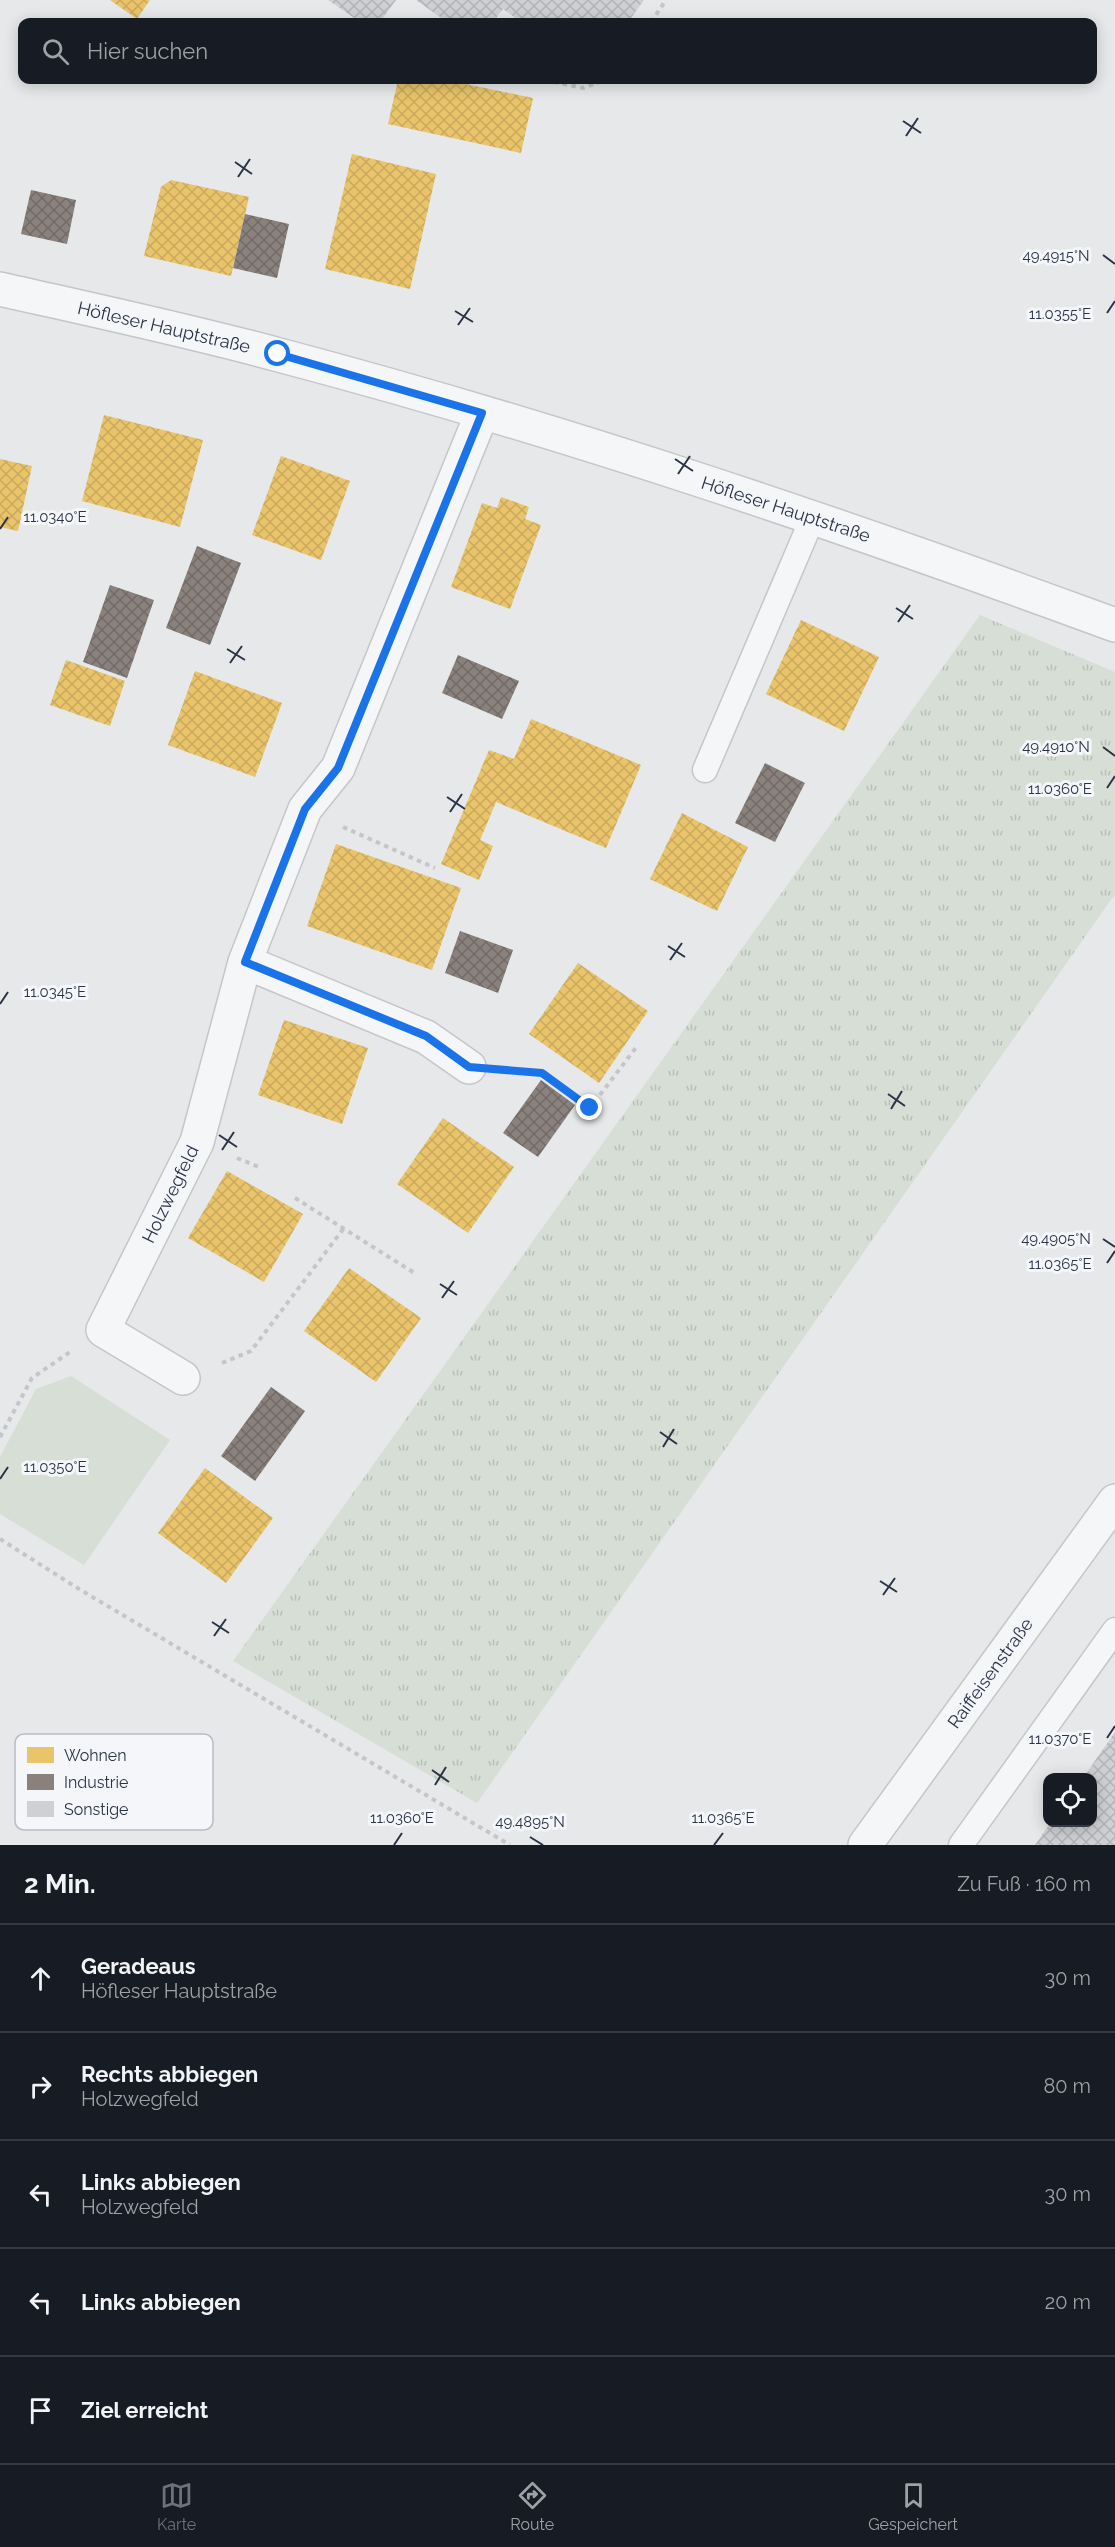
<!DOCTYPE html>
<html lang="de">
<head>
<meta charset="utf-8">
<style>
  :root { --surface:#171b24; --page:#20242c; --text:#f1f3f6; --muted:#9ea1a6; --line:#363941; --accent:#6c737f }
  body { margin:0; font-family:Raleway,sans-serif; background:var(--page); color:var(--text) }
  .controls { position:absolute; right:18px; bottom:18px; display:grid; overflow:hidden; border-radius:12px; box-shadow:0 3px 15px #0003 }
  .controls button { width:54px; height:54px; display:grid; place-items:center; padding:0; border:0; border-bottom:2px solid var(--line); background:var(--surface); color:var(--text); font:30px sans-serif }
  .stop { position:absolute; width:18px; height:18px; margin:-14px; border:4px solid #1a73e8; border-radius:50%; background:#fff }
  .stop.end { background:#1a73e8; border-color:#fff; box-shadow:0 2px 6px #0008 }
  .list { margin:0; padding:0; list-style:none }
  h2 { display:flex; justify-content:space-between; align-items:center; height:78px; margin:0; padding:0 24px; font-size:26px }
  h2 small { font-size:20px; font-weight:400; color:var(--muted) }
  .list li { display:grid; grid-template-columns:39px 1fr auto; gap:18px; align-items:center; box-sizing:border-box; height:108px; padding:0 24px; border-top:2px solid var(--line) }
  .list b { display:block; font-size:22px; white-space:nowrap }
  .list p { margin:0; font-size:20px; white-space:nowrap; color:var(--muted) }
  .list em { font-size:20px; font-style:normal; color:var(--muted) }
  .icon { flex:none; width:33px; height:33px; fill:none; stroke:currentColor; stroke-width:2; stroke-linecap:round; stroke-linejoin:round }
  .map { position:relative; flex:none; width:1115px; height:1845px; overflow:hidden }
  .search { position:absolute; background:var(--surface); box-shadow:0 3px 15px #0003; left:18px; right:18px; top:18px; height:66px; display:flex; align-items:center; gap:15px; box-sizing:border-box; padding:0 21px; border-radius:12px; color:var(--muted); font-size:22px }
  .sheet { height:618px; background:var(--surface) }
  nav { display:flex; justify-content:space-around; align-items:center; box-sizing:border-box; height:84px; border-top:2px solid var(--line); background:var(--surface); font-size:16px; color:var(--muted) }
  nav a { display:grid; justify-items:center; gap:3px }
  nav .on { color:var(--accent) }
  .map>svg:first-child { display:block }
</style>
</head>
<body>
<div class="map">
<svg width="1115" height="1845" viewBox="0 0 1115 1845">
  <defs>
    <pattern id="grass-tufts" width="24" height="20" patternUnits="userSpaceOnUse" patternTransform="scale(1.5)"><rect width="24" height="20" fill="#d6ded6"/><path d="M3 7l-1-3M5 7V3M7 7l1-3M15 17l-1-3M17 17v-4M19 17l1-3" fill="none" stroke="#b8bfb9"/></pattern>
    <pattern id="homes-cross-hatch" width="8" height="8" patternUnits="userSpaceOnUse" patternTransform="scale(1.5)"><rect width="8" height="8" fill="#e9c46a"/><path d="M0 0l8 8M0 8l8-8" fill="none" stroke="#c8a95d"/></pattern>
    <pattern id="industry-cross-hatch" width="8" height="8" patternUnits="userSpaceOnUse" patternTransform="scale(1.5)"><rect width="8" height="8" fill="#8a817c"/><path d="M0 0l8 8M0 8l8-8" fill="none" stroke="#716a67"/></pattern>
    <pattern id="building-cross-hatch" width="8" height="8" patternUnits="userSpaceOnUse" patternTransform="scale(1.5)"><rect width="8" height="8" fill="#ced0d3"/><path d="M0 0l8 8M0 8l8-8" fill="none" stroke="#b1b3b6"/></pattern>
  </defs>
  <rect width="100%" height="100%" fill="#e6e8ea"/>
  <path fill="url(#grass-tufts)" d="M 980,615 L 1115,672 L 1115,894 L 477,1803 L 233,1661 Z"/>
  <path fill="#d6ded6" d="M 71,1376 L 170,1440 L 84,1565 L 0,1514 L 0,1457 L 36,1389 Z"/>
  <path fill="url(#homes-cross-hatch)" d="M 110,0 L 150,0 L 137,19 Z
    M 398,80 L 446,80 L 533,98 L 521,153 L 388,124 Z
    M 352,154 L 436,174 L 410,289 L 325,269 Z
    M 171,180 L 249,197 L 231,276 L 144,256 L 161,187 Z
    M 104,415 L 203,440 L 180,527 L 82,501 Z
    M 281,456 L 350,481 L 321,560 L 252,535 Z
    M 0,459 L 32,466 L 18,531 L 0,527 Z
    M 501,497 L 529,507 L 525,519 L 541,525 L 510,609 L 451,587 L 482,503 L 497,508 Z
    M 801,620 L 879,657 L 844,731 L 766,694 Z
    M 66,660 L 125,681 L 110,726 L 50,705 Z
    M 195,671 L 282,703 L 255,777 L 168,745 Z
    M 531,719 L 641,765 L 606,848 L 496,802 L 480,840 L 493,846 L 479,880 L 441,864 L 489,750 L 514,759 Z
    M 682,813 L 748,847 L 717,911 L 650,879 Z
    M 336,844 L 461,888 L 432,970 L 307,926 Z
    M 578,963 L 648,1011 L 599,1083 L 529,1034 Z
    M 284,1020 L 368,1048 L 342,1124 L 258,1095 Z
    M 443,1118 L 514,1167 L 468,1233 L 397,1184 Z
    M 227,1171 L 303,1214 L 264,1282 L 188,1238 Z
    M 349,1268 L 421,1318 L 376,1382 L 304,1331 Z
    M 205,1468 L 273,1518 L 226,1583 L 158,1533 Z"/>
  <path fill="url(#industry-cross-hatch)" d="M 31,190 L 76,200 L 67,244 L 21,234 Z
    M 245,214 L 289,224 L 277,278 L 233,268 Z
    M 197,546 L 241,563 L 210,645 L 166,628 Z
    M 110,585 L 154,600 L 127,678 L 83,662 Z
    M 458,655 L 519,681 L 502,719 L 442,693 Z
    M 765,763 L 805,783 L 775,842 L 735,823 Z
    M 460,931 L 513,950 L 498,993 L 445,973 Z
    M 541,1080 L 575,1105 L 538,1157 L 503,1133 Z
    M 271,1387 L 305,1411 L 255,1481 L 221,1456 Z"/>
  <path fill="url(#building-cross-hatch)" d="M 328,0 L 396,0 L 380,22 L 360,22 Z
    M 416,0 L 644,0 L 628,22 L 521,22 L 503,9 L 493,22 L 447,22 Z
    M 1115,1732 L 1115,1845 L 1035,1845 L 1051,1822 L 1092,1822 L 1092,1778 L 1083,1778 Z"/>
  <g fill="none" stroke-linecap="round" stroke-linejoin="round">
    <g stroke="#c4c6c8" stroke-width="27">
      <path id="service" d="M 705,770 L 813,517
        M 961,1845 L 1115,1630"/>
    </g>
    <g stroke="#c4c6c8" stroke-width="36">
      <path id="minor" d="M 245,962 L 426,1037 L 469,1067
        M 183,1378 L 103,1330 L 197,1142 L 245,962 L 305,809 L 338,768 L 482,413"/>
    </g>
    <g stroke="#c4c6c8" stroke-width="36">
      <path id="tertiary" d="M 0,289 C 93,310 187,330 279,355 C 563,430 840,524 1115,625
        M 865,1845 L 1115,1501"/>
    </g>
    <path stroke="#c5c6ca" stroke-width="4" stroke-dasharray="4.5 4.5" stroke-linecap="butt" d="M 651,22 L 666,0
      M 545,80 L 583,88 L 605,80
      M 343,827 L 435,868
      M 510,1071 L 542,1073 L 590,1108 L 638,1045
      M 237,1158 L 261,1168
      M 295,1198 L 416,1274
      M 222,1363 L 251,1351 L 344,1228
      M 0,1437 L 32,1378 L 70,1352
      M 0,1539 L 79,1589 L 510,1845"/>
    <use href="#service" stroke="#f5f6f7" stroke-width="24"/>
    <use href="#minor" stroke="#f5f6f7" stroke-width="33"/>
    <use href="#tertiary" stroke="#f5f6f7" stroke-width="33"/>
  </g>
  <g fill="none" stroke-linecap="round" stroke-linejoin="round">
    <path stroke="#1a73e8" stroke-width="8" d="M 278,354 L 482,413 L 338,768 L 305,809 L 245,962 L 426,1036 L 469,1067 L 542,1073 L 590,1108"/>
  </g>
  <path fill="none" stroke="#2b3445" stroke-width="2" d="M 903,121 L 921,133M 906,136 L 918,118M 235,162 L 252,174M 238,177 L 250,159M 1103,255 L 1115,264M 455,311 L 473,322M 1107,313 L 1115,301M 458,325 L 470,308M 675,459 L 693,471M 678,474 L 690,456M 0,529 L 8,517M 896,608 L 913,619M 898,622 L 910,605M 227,649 L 245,660M 230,663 L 242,646M 1103,747 L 1115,756M 1107,788 L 1115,776M 447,797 L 465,809M 450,812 L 462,794M 668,946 L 685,957M 670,960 L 682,943M 0,1004 L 8,992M 888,1094 L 905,1106M 891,1109 L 902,1091M 219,1135 L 237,1147M 222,1150 L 234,1132M 1103,1239 L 1115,1247M 1107,1263 L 1115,1251M 440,1284 L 457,1295M 442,1298 L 454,1281M 660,1432 L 677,1444M 663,1447 L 674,1429M 0,1479 L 8,1467M 880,1581 L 897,1592M 883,1595 L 895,1578M 212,1622 L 229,1633M 214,1636 L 226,1619M 1107,1738 L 1115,1726M 432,1770 L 449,1782M 435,1785 L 446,1767M 530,1837 L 543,1845M 394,1845 L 402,1833M 714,1845 L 723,1833"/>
  <g text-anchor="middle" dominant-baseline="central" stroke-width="6" stroke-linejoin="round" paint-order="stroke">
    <g font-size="18" fill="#2b3445" stroke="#f4f6f9">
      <text transform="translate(164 327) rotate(13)">Höfleser Hauptstraße</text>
      <text transform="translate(786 509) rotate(18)">Höfleser Hauptstraße</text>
      <text transform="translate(170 1194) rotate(-64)">Holzwegfeld</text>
      <text transform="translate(990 1673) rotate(-54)">Raiffeisenstraße</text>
    </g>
  </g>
  <rect x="15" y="1734" width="198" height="96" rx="9" fill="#f4f6f9" stroke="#b8bcc3" stroke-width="1.5"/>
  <rect x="27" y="1747" width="27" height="16" fill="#e9c46a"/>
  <rect x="27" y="1774" width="27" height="16" fill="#8a817c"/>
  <rect x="27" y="1801" width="27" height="16" fill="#ced0d3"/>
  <g font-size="16" fill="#2b3445">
    <text x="64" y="1761">Wohnen</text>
    <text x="64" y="1788">Industrie</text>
    <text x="64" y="1815">Sonstige</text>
  </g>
  <g font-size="15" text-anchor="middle" fill="#2b3445" stroke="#f4f6f9" stroke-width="6" stroke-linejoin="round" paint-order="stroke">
    <text x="1056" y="261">49.4915°N</text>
    <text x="1060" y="319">11.0355°E</text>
    <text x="55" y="522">11.0340°E</text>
    <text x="1056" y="752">49.4910°N</text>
    <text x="1060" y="794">11.0360°E</text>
    <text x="55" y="997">11.0345°E</text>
    <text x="1056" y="1244">49.4905°N</text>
    <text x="1060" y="1269">11.0365°E</text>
    <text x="55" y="1472">11.0350°E</text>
    <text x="1060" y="1744">11.0370°E</text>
    <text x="402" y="1823">11.0360°E</text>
    <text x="723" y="1823">11.0365°E</text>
    <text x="530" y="1827">49.4895°N</text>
  </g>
</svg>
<div class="controls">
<button><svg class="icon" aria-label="locate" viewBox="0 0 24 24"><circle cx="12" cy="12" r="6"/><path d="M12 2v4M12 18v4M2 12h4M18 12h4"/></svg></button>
</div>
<div class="stop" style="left:278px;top:354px"></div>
<div class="stop end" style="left:590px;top:1108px"></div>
<div class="search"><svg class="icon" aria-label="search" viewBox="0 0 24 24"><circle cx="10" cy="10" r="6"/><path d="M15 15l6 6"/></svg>Hier suchen</div>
</div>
<section class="sheet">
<h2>2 Min.<small>Zu Fuß · 160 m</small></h2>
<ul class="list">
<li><svg class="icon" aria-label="ahead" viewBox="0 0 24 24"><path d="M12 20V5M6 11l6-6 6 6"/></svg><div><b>Geradeaus</b><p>Höfleser Hauptstraße</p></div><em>30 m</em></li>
<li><svg class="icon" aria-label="right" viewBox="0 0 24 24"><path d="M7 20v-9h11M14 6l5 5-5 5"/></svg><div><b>Rechts abbiegen</b><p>Holzwegfeld</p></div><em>80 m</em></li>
<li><svg class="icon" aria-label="left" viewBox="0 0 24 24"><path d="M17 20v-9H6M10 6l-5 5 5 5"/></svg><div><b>Links abbiegen</b><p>Holzwegfeld</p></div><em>30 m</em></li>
<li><svg class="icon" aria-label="left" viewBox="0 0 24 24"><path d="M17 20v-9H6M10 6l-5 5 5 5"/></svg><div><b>Links abbiegen</b></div><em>20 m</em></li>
<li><svg class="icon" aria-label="arrive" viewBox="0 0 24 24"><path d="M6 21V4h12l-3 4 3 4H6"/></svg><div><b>Ziel erreicht</b></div></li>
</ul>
</section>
<nav>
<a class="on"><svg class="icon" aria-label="map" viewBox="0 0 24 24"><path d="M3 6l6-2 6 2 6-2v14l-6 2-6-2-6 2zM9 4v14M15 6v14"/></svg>Karte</a>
<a><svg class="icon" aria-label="directions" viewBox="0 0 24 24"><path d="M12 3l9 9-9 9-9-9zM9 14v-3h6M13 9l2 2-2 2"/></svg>Route</a>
<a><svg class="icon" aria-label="saved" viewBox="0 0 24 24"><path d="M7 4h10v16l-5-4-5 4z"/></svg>Gespeichert</a>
</nav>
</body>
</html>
